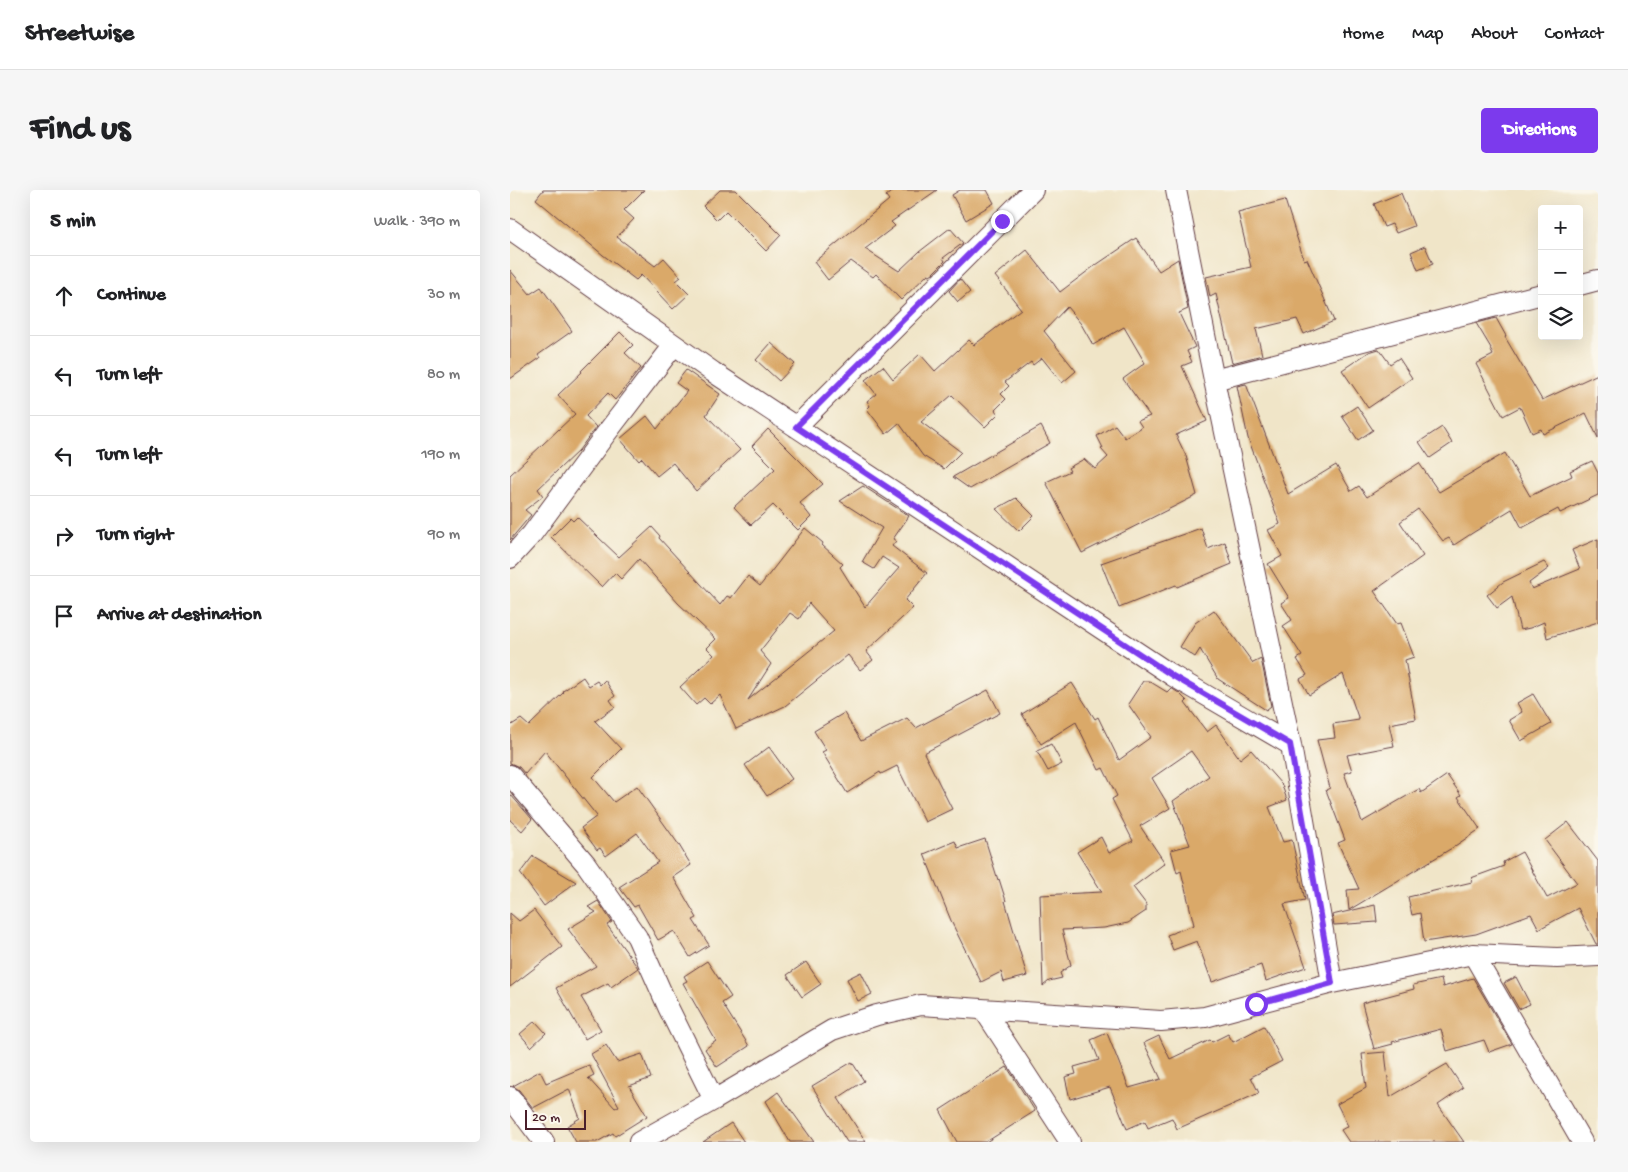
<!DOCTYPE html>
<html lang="en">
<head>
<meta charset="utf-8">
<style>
  :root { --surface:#fff; --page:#f6f6f6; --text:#202124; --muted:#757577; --line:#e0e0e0; --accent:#7c3aed }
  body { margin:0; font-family:"Gochi Hand",sans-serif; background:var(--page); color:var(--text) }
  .controls { position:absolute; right:15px; top:15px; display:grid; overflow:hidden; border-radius:5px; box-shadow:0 5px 20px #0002 }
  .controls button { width:45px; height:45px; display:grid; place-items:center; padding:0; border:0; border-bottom:1px solid var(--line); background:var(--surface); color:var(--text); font:25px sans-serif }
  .scale { position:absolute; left:15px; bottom:12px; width:61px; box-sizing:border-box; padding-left:5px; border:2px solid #4a1f2b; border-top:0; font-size:14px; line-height:18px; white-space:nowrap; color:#4a1f2b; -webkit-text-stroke:4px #fbf7ec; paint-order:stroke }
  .stop { position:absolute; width:15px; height:15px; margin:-11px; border:4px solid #7c3aed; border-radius:50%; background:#fff }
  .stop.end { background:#7c3aed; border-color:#fff; box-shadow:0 1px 5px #0008 }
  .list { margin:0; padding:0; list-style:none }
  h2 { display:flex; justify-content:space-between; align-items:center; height:65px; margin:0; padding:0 20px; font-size:21px }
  h2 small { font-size:16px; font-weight:400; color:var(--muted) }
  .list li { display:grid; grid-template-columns:32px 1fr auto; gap:15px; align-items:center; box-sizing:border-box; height:80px; padding:0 20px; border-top:1px solid var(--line) }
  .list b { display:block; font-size:19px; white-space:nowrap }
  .list em { font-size:16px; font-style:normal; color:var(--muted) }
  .icon { flex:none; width:28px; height:28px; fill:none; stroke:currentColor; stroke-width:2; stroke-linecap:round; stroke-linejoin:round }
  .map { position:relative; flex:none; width:1088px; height:952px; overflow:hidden; border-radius:5px }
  header { display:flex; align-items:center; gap:30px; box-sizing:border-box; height:70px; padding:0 25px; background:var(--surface); border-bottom:1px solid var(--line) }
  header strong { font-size:24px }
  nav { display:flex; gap:28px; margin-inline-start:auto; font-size:18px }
  .intro { display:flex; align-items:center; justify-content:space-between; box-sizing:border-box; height:120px; padding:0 30px }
  h1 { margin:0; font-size:35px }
  .button { padding:12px 22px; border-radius:5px; background:var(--accent); color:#fff; font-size:18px; font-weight:700 }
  main { display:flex; gap:30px; padding:0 30px }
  aside { flex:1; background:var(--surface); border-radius:5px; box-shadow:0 5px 20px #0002 }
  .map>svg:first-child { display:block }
</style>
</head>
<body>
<header>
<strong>Streetwise</strong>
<nav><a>Home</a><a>Map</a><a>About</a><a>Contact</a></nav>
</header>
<div class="intro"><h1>Find us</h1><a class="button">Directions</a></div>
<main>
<aside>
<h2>5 min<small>Walk · 390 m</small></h2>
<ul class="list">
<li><svg class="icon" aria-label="ahead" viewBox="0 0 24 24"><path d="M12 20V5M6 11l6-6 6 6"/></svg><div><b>Continue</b></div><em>30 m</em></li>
<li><svg class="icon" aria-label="left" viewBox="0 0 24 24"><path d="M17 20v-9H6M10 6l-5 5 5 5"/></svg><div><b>Turn left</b></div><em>80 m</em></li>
<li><svg class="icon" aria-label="left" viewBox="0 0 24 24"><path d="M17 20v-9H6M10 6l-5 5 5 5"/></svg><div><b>Turn left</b></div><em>190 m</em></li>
<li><svg class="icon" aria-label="right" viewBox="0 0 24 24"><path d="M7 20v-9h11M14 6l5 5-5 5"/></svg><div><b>Turn right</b></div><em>90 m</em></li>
<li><svg class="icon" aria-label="arrive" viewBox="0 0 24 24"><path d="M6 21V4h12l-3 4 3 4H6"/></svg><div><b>Arrive at destination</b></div></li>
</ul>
</aside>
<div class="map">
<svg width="1088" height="952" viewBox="0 0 1088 952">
  <rect width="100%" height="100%" fill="#fbf7ec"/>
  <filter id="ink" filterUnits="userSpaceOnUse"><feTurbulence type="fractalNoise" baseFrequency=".02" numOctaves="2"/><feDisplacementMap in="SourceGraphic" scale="10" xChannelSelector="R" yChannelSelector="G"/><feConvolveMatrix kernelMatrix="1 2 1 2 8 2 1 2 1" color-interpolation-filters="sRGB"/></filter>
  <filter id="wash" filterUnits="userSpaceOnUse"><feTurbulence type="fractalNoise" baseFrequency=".0096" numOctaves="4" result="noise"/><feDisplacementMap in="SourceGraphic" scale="20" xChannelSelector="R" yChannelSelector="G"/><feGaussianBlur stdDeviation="1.12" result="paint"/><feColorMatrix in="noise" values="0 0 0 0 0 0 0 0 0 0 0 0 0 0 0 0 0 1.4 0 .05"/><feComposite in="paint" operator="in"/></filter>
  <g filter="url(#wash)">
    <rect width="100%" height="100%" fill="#f0e5c8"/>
    <g id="blocks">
      <path fill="#daa969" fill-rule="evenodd" d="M 33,0 L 134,0 L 114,20 L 124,29 L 107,47 L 145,76 L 154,68 L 171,87 L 166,91 L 179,104 L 163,119 L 131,85 L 126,90 L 93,65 L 26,9 Z
        M 210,0 L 226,0 L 271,45 L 256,61 L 216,21 L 207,30 L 193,16 Z
        M 384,0 L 427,0 L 381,32 L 385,36 L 355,59 L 389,81 L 409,62 L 440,38 L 453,53 L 433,68 L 435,71 L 423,83 L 420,85 L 418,84 L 391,110 L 366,84 L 363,87 L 341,71 L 318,90 L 304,72 L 379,10 L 376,6 Z
        M 450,0 L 477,0 L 484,13 L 456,30 L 442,5 Z
        M 891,3 L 904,36 L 886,43 L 882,34 L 874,37 L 864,14 Z
        M 775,10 L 794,70 L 797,69 L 824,131 L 794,144 L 787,129 L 746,139 L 752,165 L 722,173 L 706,104 L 700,107 L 696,87 L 741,77 L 728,22 Z
        M 626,48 L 649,81 L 668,69 L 678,119 L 669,123 L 685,157 L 677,161 L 682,172 L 672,176 L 697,231 L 666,245 L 676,266 L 687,305 L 572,363 L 536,292 L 560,281 L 558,278 L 574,269 L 585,279 L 598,267 L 591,259 L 593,258 L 587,246 L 605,235 L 615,248 L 632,237 L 628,231 L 640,226 L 613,189 L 635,173 L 614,137 L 583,155 L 571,134 L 557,117 L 534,141 L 566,181 L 552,193 L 532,168 L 523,175 L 521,172 L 495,192 L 499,196 L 491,204 L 496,209 L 485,220 L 488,224 L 475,237 L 442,205 L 411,232 L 451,262 L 434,279 L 413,266 L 389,233 L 376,244 L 357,219 L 360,216 L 357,211 L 366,204 L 355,190 L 373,176 L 383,189 L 410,164 L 425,181 L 459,150 L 464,155 L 511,119 L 485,86 L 517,60 L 550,102 L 583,77 Z
        M 915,56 L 923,74 L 908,80 L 901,62 Z
        M 0,80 L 20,104 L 31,97 L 62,141 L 28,165 L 30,168 L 0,189 Z
        M 450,89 L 460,102 L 448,112 L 439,101 Z
        M 986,128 L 996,146 L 995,147 L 1032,210 L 1088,184 L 1088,248 L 1076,223 L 1033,244 L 1031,239 L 1022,243 L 1010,217 L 993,226 L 966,174 L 983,165 L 980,159 L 981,158 L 966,133 Z
        M 110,142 L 123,155 L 115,163 L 131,178 L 105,210 L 98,203 L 76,226 L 86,237 L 69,260 L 28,299 L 33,306 L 15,320 L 21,325 L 0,350 L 0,285 L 65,224 L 48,205 L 72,182 L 71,181 Z
        M 261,153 L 285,174 L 269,191 L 246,170 Z
        M 869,159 L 880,174 L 889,168 L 902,188 L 858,218 L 832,180 L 859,162 Z
        M 176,180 L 210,204 L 196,225 L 230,260 L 186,301 L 163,273 L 147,286 L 132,268 L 129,271 L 110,249 L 137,226 L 147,239 L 177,201 L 166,193 Z
        M 736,194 L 778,304 L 826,275 L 841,301 L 849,296 L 857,307 L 909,273 L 929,302 L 995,263 L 1020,306 L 1062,286 L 1060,281 L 1082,271 L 1088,283 L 1088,305 L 1050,323 L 1048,319 L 1012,338 L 1002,319 L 964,342 L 944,355 L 939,348 L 933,351 L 908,319 L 890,332 L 913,366 L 864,401 L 887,434 L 891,433 L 904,467 L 895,470 L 906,529 L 879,534 L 884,556 L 837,565 L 842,581 L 834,583 L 852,632 L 909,599 L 911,603 L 937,585 L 951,605 L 948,607 L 970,639 L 942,658 L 839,720 L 837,700 L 849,699 L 828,653 L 835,650 L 816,600 L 820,598 L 807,550 L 825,548 L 823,534 L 849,530 L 833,484 L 799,505 L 790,489 L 797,485 L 787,469 L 792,466 L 773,436 L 782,430 L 771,413 L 779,408 L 758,374 L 772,366 L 758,340 L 770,334 L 738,248 L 727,196 Z
        M 847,216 L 863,240 L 848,250 L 832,226 Z
        M 531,236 L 540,253 L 460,299 L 443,287 Z
        M 932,237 L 942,253 L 920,268 L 909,252 Z
        M 258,239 L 313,294 L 290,313 L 301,327 L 288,340 L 263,315 L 241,335 L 224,317 L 265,279 L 242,256 Z
        M 353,296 L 399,326 L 383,349 L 386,351 L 382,356 L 417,383 L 395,410 L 403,418 L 356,461 L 363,470 L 350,480 L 338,465 L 275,516 L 226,539 L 210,505 L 200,514 L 194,508 L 186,515 L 170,497 L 204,465 L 197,458 L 206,449 L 168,413 L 129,369 L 111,389 L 105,383 L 92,397 L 41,347 L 60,328 L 63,331 L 67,327 L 109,367 L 142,337 L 150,346 L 149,348 L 210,415 L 217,406 L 221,408 L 238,386 L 250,396 L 295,338 L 313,353 L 312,355 L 333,374 L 330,377 L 355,417 L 389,378 L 372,367 L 364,379 L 352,372 L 372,338 L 330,311 ZM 299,413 L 324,441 L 238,510 L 261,474 L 250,461 L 280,423 L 289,429 Z
        M 506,308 L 524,326 L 509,341 L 486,319 Z
        M 691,338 L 698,359 L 715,352 L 722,374 L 667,397 L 666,395 L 609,418 L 591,373 Z
        M 1088,349 L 1088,432 L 1037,448 L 1034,432 L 1020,438 L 1010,440 L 1002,407 L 987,418 L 977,405 L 993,392 L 1034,372 L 1039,378 L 1019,393 L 1022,399 L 1070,379 L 1062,360 Z
        M 704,420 L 743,473 L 751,469 L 761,516 L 756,520 L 708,489 L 690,459 L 685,467 L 670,457 L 685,433 Z
        M 73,487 L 79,496 L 87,491 L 90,495 L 95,490 L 105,506 L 100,510 L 105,517 L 85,531 L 111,559 L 83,587 L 104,612 L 127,596 L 169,655 L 181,675 L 163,687 L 187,728 L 183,730 L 199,755 L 180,767 L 164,741 L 148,750 L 128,715 L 124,717 L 109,697 L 148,672 L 127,643 L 96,666 L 90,658 L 87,660 L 71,638 L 87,626 L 35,561 L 15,584 L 9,577 L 0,573 L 0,536 L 11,529 L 19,536 L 54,502 L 53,501 Z
        M 633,491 L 639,491 L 657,502 L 661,498 L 669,503 L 677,511 L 675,513 L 697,542 L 706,535 L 730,569 L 741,560 L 772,595 L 777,610 L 759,617 L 773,652 L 782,650 L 795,710 L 774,714 L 796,777 L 756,791 L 751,775 L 702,792 L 687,751 L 663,760 L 657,745 L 684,735 L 671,681 L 667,683 L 661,660 L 680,655 L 663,611 L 699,586 L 681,561 L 642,588 L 660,618 L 630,636 L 655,673 L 623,697 L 636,714 L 636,721 L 618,733 L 594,738 L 552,740 L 561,775 L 550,783 L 552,788 L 539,791 L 533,796 L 530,705 L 592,702 L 567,662 L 591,647 L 599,663 L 623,651 L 602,609 L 607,606 L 593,578 L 589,580 L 566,532 L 531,554 L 512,524 L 562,493 L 585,529 L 588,527 L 609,570 L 641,547 L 618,514 Z
        M 478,500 L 490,523 L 414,563 L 442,619 L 415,632 L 387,576 L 371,584 L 370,582 L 337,603 L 312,562 L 316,560 L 304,541 L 334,523 L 351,551 L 397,528 L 406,538 Z
        M 1023,504 L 1041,534 L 1011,551 L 999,530 L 1012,522 L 1007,513 Z
        M 541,554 L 552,574 L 538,581 L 527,561 Z
        M 259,557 L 282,589 L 257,606 L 235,575 Z
        M 0,604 L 22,629 L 12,641 L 0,630 Z
        M 1058,632 L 1088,671 L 1088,754 L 1086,754 L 1068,718 L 1029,739 L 1021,724 L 966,744 L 914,752 L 910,723 L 902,725 L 898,707 L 962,692 L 961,688 L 994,676 L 993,672 L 1012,662 L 1037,708 L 1067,693 L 1035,650 Z
        M 475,649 L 488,690 L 489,689 L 496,711 L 495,711 L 517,786 L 494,792 L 491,782 L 471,792 L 442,733 L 414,664 L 445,651 L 448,658 Z
        M 23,666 L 66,692 L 34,716 L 10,683 Z
        M 88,711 L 102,732 L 97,735 L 128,778 L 101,797 L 98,793 L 71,807 L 91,840 L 75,849 L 46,798 L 86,776 L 58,739 L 86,722 L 78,717 Z
        M 865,715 L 867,732 L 824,735 L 822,725 Z
        M 24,720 L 52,757 L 0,797 L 0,723 L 9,731 Z
        M 197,771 L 221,807 L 212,813 L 239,856 L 207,877 L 195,859 L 206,851 L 173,793 L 177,791 L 174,786 Z
        M 296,772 L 311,794 L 292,807 L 277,785 Z
        M 351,782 L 362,804 L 348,811 L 337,789 Z
        M 1006,787 L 1020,814 L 1009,819 L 994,793 Z
        M 963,788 L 1002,854 L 979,862 L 974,850 L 937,861 L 931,839 L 882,852 L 883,854 L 864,859 L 852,813 L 904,799 L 903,795 L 931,789 L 933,797 Z
        M 25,831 L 36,843 L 21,857 L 10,844 Z
        M 754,836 L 772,871 L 741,887 L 749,903 L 667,939 L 662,928 L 638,938 L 635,931 L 617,939 L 600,897 L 560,909 L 555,887 L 566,884 L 564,877 L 589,870 L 581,850 L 597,843 L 619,898 L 651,889 L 634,853 L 649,846 L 660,869 L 700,850 L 702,852 L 718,844 L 723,852 Z
        M 96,855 L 107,872 L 132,864 L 141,888 L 119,896 L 137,926 L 105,946 L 103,943 L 87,952 L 66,952 L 57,936 L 70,928 L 59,899 L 23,918 L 9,900 L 3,896 L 30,881 L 36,893 L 79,875 L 84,885 L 78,888 L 105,918 L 109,916 L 81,864 Z
        M 875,862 L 880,907 L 937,874 L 953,898 L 928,915 L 954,952 L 839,952 L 831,940 L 838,936 L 827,914 L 856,898 L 852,864 Z
        M 342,872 L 354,891 L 328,908 L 356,952 L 337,952 L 302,896 Z
        M 497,877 L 525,921 L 476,952 L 447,952 L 430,920 Z
        M 268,902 L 304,952 L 280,952 L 256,911 Z
        M 221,933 L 234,952 L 193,952 Z"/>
    </g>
  </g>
  <g filter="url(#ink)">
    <use href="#blocks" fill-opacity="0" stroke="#633d43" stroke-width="1"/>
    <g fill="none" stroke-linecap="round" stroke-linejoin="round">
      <g stroke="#633d43" stroke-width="22">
        <path id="street" d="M 666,0 L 704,190 L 781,555 L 822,793
          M 0,39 L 203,182 L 663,486 L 781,555
          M 1069,95 L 1088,90
          M 704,190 L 1032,104
          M 286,237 L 523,0
          M 0,368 L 22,344 L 95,245 L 164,155
          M 0,585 L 76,674 L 127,747 L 158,817 L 204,910
          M 963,764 L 1072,952
          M 474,820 L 560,952
          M 0,907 L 34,952
          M 129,952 L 204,910 L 322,840 L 367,825 L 411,815 L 651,831 L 695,827 L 822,793 L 963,764 L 1047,768 L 1088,766"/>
      </g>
      <use href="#street" stroke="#fff" stroke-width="20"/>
    </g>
  </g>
  <g fill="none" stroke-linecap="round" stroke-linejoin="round" filter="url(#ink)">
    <path stroke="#7c3aed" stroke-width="6" d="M 492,31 L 286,237 L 663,486 L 780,554 L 822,793 L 746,814"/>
  </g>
</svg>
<div class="controls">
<button>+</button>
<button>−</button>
<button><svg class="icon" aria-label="layers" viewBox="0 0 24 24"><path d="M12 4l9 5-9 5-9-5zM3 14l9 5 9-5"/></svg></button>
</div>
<div class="scale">20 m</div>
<div class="stop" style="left:746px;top:814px"></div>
<div class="stop end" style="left:492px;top:31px"></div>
</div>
</main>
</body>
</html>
